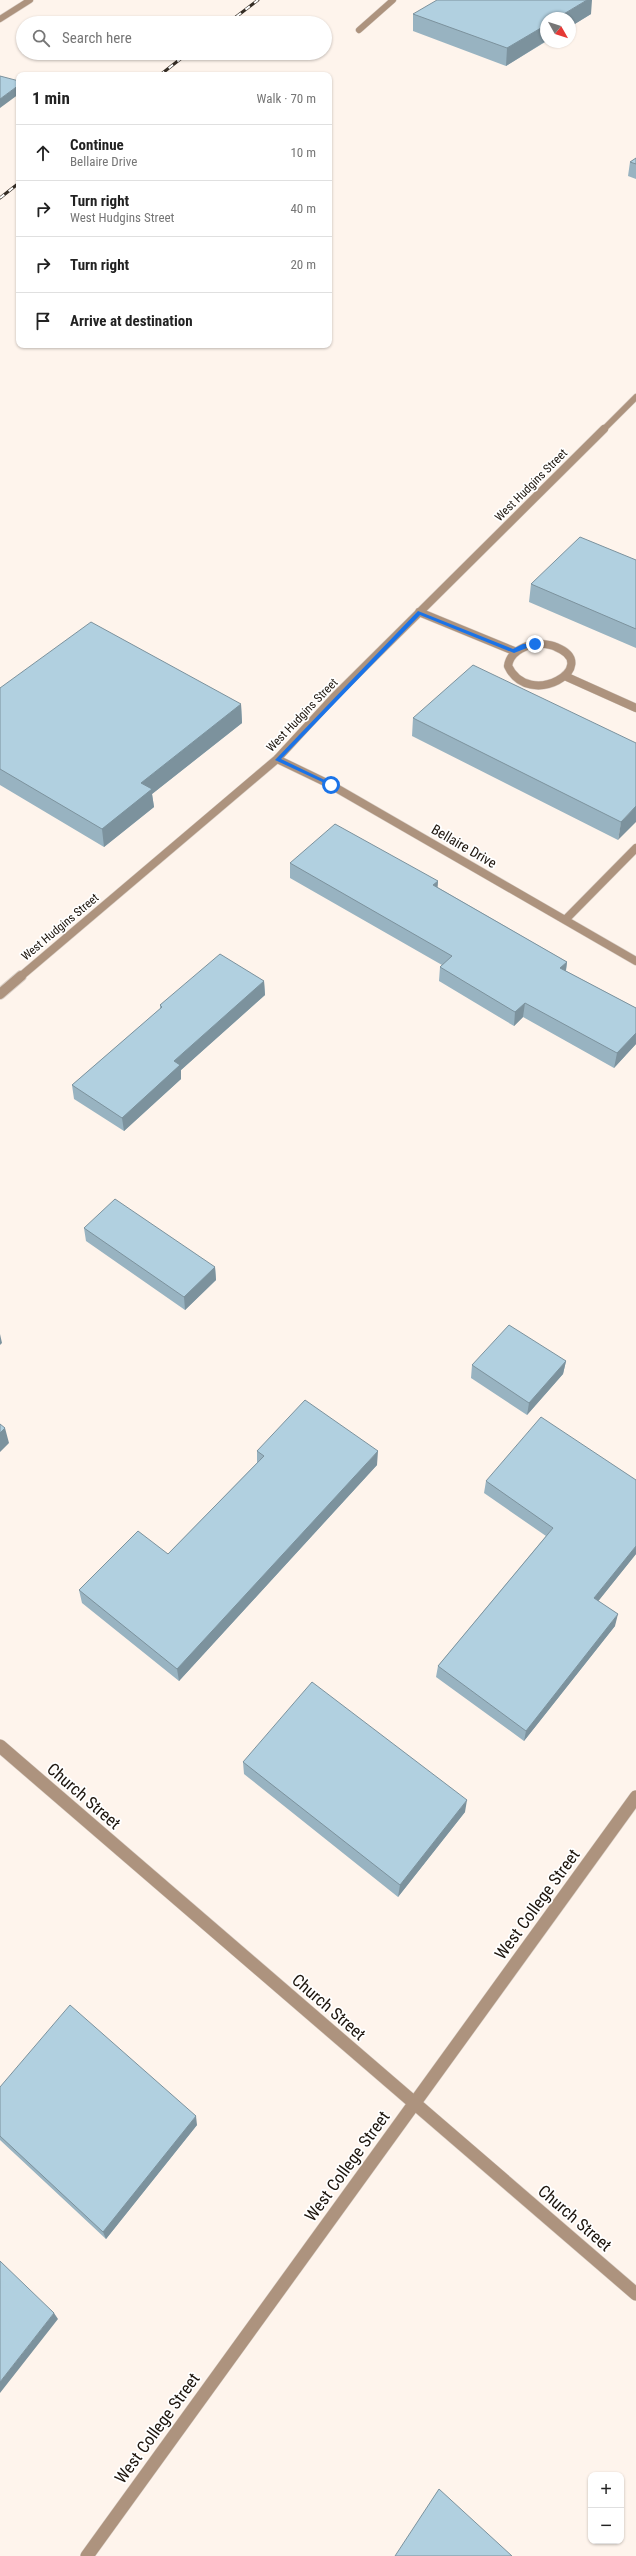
<!DOCTYPE html>
<html lang="en">
<head>
<meta charset="utf-8">
<style>
  :root { --surface:#fff; --page:#f6f6f6; --text:#222; --muted:#767676; --line:#e0e0e0 }
  body { margin:0; font-family:"Roboto Condensed",sans-serif; background:var(--page); color:var(--text) }
  .controls { position:absolute; right:12px; bottom:12px; display:grid; overflow:hidden; border-radius:8px; box-shadow:0 1px 3px #0004 }
  .controls button { width:36px; height:36px; display:grid; place-items:center; padding:0; border:0; border-bottom:1px solid var(--line); background:var(--surface); color:var(--text); font:20px sans-serif }
  .compass { position:absolute; left:540px; top:12px; width:36px; height:36px; border-radius:50%; background:var(--surface); box-shadow:0 1px 3px #0004; rotate:129deg }
  .stop { position:absolute; width:12px; height:12px; margin:-9px; border:3px solid #1a73e8; border-radius:50%; background:#fff }
  .stop.end { background:#1a73e8; border-color:#fff; box-shadow:0 1px 4px #0008 }
  .list { margin:0; padding:0; list-style:none }
  h2 { display:flex; justify-content:space-between; align-items:center; height:52px; margin:0; padding:0 16px; font-size:17px }
  h2 small { font-size:13px; font-weight:400; color:var(--muted) }
  .list li { display:grid; grid-template-columns:26px 1fr auto; gap:12px; align-items:center; box-sizing:border-box; height:56px; padding:0 16px; border-top:1px solid var(--line) }
  .list b { display:block; font-size:15px; white-space:nowrap }
  .list p { margin:0; font-size:13px; white-space:nowrap; color:var(--muted) }
  .list em { font-size:13px; font-style:normal; color:var(--muted) }
  .icon { flex:none; width:22px; height:22px; fill:none; stroke:currentColor; stroke-width:2; stroke-linecap:round; stroke-linejoin:round }
  .map { position:relative; flex:none; width:636px; height:2556px; overflow:hidden }
  .search { position:absolute; background:var(--surface); box-shadow:0 1px 3px #0004; left:16px; top:16px; width:316px; height:44px; display:flex; align-items:center; gap:10px; box-sizing:border-box; padding:0 14px; border-radius:22px; color:var(--muted); font-size:15px }
  .panel { position:absolute; background:var(--surface); box-shadow:0 1px 3px #0004; left:16px; top:72px; width:316px; height:276px; border-radius:8px }
  .map>svg:first-child { display:block }
</style>
</head>
<body>
<div class="map">
<svg width="636" height="2556" viewBox="0 0 636 2556">
  <rect width="100%" height="100%" fill="#fef4ec"/>
  <g fill="none" stroke-linecap="round" stroke-linejoin="round">
    <g stroke="#dad0c8" stroke-width="7">
      <path id="minor-far3" d="M 0,19 L 30,0
        M 359,30 L 393,0
        M 603,430 L 636,397"/>
    </g>
    <g stroke="#dad0c8" stroke-width="9">
      <path id="minor-far2" d="M 419,612 L 514,651
        M 535,643 C 542,644 550,644 556,647 C 603,666 529,711 508,666 C 510,652 523,647 535,643 Z
        M 567,677 L 636,708
        M 277,759 L 331,785 L 636,961
        M 566,919 L 636,848
        M 20,977 L 277,759 L 335,696 L 604,429"/>
    </g>
    <g stroke="#dad0c8" stroke-width="12">
      <path id="minor-far1" d="M 0,994 L 21,976"/>
    </g>
    <g stroke="#dad0c8" stroke-width="14">
      <path id="minor" d="M 0,1746 L 636,2294
        M 87,2556 L 636,1797"/>
    </g>
    <use href="#minor-far3" stroke="#ad937e" stroke-width="6"/>
    <use href="#minor-far2" stroke="#ad937e" stroke-width="8"/>
    <use href="#minor-far1" stroke="#ad937e" stroke-width="10"/>
    <use href="#minor" stroke="#ad937e" stroke-width="13"/>
    <g stroke="#352d25" stroke-width="3">
      <path id="rail" d="M 228,23 L 258,0
        M 160,75 L 188,53
        M 0,198 L 19,183"/>
    </g>
    <use href="#rail" stroke="#fff" stroke-width="2" stroke-dasharray="5.5" stroke-linecap="butt"/>
  </g>
  <path fill="#98b3c1" d="M 413,14 L 591,14 L 506,66 L 413,31 Z
    M 636,158 L 636,179 L 628,176 L 630,162 Z
    M 636,560 L 636,648 L 529,602 L 531,584 Z
    M 0,688 L 241,704 L 242,723 L 152,794 L 154,807 L 104,847 L 0,785 Z
    M 413,718 L 636,743 L 618,840 L 412,736 Z
    M 290,863 L 438,881 L 437,887 L 567,962 L 566,971 L 636,1008 L 636,1044 L 614,1068 L 523,1017 L 514,1026 L 439,981 L 440,967 L 442,965 L 290,878 Z
    M 264,981 L 265,995 L 181,1070 L 181,1079 L 124,1131 L 74,1099 L 72,1085 L 160,1009 L 160,1005 Z
    M 84,1228 L 215,1267 L 216,1280 L 185,1310 L 86,1241 Z
    M 566,1361 L 563,1374 L 527,1415 L 471,1378 L 472,1365 Z
    M 257,1451 L 377,1465 L 179,1681 L 82,1603 L 79,1590 L 168,1554 L 257,1463 Z
    M 486,1481 L 636,1554 L 598,1601 L 615,1626 L 524,1741 L 436,1677 L 438,1666 L 546,1536 L 484,1493 Z
    M 243,1762 L 465,1812 L 398,1897 L 244,1774 Z
    M 0,2087 L 197,2125 L 106,2239 L 0,2140 Z"/>
  <path fill="#7c929d" d="M 587,0 L 592,0 L 591,14 L 570,27 L 570,18 L 557,18 Z
    M 546,25 L 546,41 L 506,66 L 507,48 Z
    M 19,85 L 19,94 L 0,108 L 0,99 Z
    M 241,704 L 242,723 L 152,794 L 154,807 L 104,847 L 102,829 L 141,783 Z
    M 636,806 L 636,822 L 618,840 L 621,822 Z
    M 438,881 L 437,896 L 433,885 Z
    M 567,962 L 565,976 L 560,968 Z
    M 264,981 L 265,995 L 181,1070 L 181,1079 L 124,1131 L 122,1118 L 174,1061 Z
    M 525,1003 L 523,1017 L 514,1026 L 515,1012 Z
    M 636,1033 L 636,1044 L 614,1068 L 617,1053 Z
    M 215,1267 L 216,1280 L 185,1310 L 184,1297 Z
    M 0,1334 L 2,1343 L 0,1345 Z
    M 566,1361 L 563,1374 L 527,1415 L 529,1403 Z
    M 5,1428 L 9,1443 L 0,1452 L 0,1433 Z
    M 378,1451 L 377,1465 L 179,1681 L 177,1669 Z
    M 636,1546 L 636,1554 L 592,1609 L 594,1598 Z
    M 618,1614 L 615,1626 L 524,1741 L 526,1731 Z
    M 467,1800 L 465,1812 L 398,1897 L 400,1885 Z
    M 196,2116 L 197,2125 L 106,2239 L 103,2232 Z
    M 54,2313 L 58,2319 L 0,2393 L 0,2382 Z"/>
  <path fill="#b1d0e0" stroke="#7c929d" d="M 437,0 L 587,0 L 557,18 L 546,18 L 546,25 L 507,48 L 413,14 Z
    M 0,76 L 19,81 L 19,85 L 0,99 Z
    M 636,158 L 636,164 L 630,162 Z
    M 580,537 L 636,560 L 636,629 L 531,584 Z
    M 91,622 L 241,704 L 141,783 L 152,789 L 102,829 L 0,769 L 0,688 Z
    M 473,665 L 636,743 L 636,806 L 621,822 L 413,718 Z
    M 335,824 L 438,881 L 433,885 L 567,962 L 560,968 L 636,1008 L 636,1033 L 617,1053 L 525,1003 L 515,1012 L 440,967 L 452,956 L 290,863 Z
    M 220,954 L 264,981 L 174,1061 L 180,1065 L 122,1118 L 72,1085 L 162,1007 L 160,1005 Z
    M 115,1199 L 215,1267 L 184,1297 L 84,1228 Z
    M 509,1325 L 566,1361 L 529,1403 L 472,1365 Z
    M 305,1400 L 378,1451 L 177,1669 L 79,1590 L 138,1531 L 168,1554 L 264,1456 L 257,1451 Z
    M 541,1417 L 636,1480 L 636,1546 L 594,1598 L 618,1614 L 526,1731 L 438,1666 L 553,1528 L 486,1481 Z
    M 0,1424 L 5,1428 L 0,1433 Z
    M 312,1682 L 467,1800 L 400,1885 L 243,1762 Z
    M 70,2005 L 196,2116 L 103,2232 L 0,2136 L 0,2087 Z
    M 0,2261 L 54,2313 L 0,2382 Z
    M 439,2489 L 512,2556 L 395,2556 Z"/>
  <path fill="#1a73e8" d="M 418,611 L 513,649 L 523,644 L 537,644 L 514,653 L 420,615 L 281,759 L 333,784 L 333,787 L 275,760 Z"/>
  <g text-anchor="middle" dominant-baseline="central" stroke-width="3.5" stroke-linejoin="round" paint-order="stroke">
    <g font-size="12" fill="#1d150d" stroke="#fff">
      <text transform="translate(531 485) rotate(-45)">West Hudgins Street</text>
      <text transform="translate(302 715) rotate(-46)">West Hudgins Street</text>
      <text transform="translate(60 927) rotate(-40)">West Hudgins Street</text>
    </g>
    <g font-size="14" fill="#1d150d" stroke="#fff">
      <text transform="translate(464 846) rotate(30)">Bellaire Drive</text>
    </g>
    <g font-size="17" fill="#1d150d" stroke="#fff">
      <text transform="translate(84 1796) rotate(41)">Church Street</text>
      <text transform="translate(537 1904) rotate(-54)">West College Street</text>
      <text transform="translate(329 2007) rotate(41)">Church Street</text>
      <text transform="translate(347 2166) rotate(-54)">West College Street</text>
      <text transform="translate(575 2218) rotate(41)">Church Street</text>
      <text transform="translate(157 2428) rotate(-54)">West College Street</text>
    </g>
  </g>
</svg>
<div class="controls">
<button>+</button>
<button>−</button>
</div>
<svg class="compass" viewBox="-18 -18 36 36"><path d="M0-13l5 13h-10z" fill="#e53935"/><path d="M0 13l5-13h-10z" fill="#767676"/></svg>
<div class="stop" style="left:331px;top:785px"></div>
<div class="stop end" style="left:535px;top:644px"></div>
<div class="search"><svg class="icon" aria-label="search" viewBox="0 0 24 24"><circle cx="10" cy="10" r="6"/><path d="M15 15l6 6"/></svg>Search here</div>
<section class="panel">
<h2>1 min<small>Walk · 70 m</small></h2>
<ul class="list">
<li><svg class="icon" aria-label="ahead" viewBox="0 0 24 24"><path d="M12 20V5M6 11l6-6 6 6"/></svg><div><b>Continue</b><p>Bellaire Drive</p></div><em>10 m</em></li>
<li><svg class="icon" aria-label="right" viewBox="0 0 24 24"><path d="M7 20v-9h11M14 6l5 5-5 5"/></svg><div><b>Turn right</b><p>West Hudgins Street</p></div><em>40 m</em></li>
<li><svg class="icon" aria-label="right" viewBox="0 0 24 24"><path d="M7 20v-9h11M14 6l5 5-5 5"/></svg><div><b>Turn right</b></div><em>20 m</em></li>
<li><svg class="icon" aria-label="arrive" viewBox="0 0 24 24"><path d="M6 21V4h12l-3 4 3 4H6"/></svg><div><b>Arrive at destination</b></div></li>
</ul>
</section>
</div>
</body>
</html>
